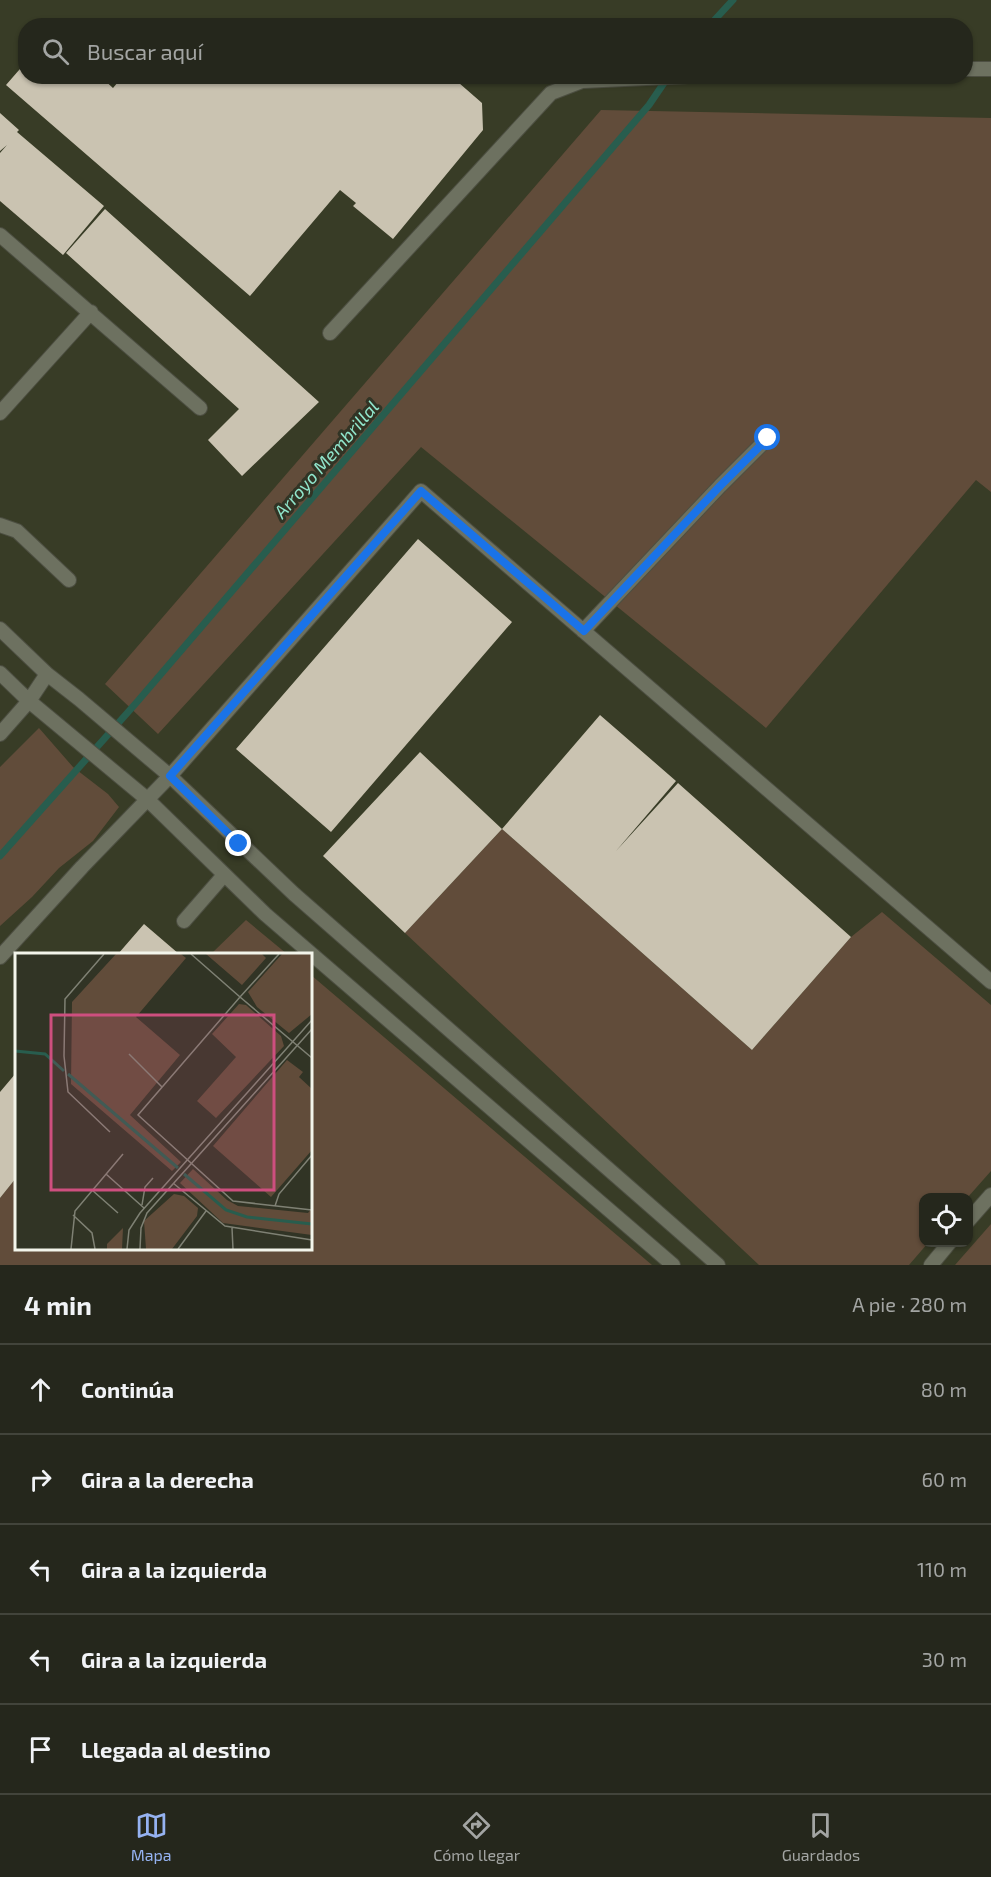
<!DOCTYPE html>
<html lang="es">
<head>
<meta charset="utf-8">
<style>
  :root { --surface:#25271c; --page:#313329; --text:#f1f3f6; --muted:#a3a5a3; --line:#42443b; --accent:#95b2f1 }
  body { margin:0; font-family:"Exo 2",sans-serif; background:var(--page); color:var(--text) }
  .controls { position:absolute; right:18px; bottom:18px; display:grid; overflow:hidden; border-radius:12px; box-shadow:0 2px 4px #0004 }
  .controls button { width:54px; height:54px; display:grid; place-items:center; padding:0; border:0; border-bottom:2px solid var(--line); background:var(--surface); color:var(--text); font:30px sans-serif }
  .stop { position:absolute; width:18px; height:18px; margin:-14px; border:4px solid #1a73e8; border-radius:50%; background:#fff }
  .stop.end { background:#1a73e8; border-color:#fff; box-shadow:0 2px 6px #0008 }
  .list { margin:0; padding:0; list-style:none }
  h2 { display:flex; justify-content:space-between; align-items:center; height:78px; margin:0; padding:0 24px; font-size:26px }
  h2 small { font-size:20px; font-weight:400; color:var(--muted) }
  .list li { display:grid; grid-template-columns:39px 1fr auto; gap:18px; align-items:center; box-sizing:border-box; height:90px; padding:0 24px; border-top:2px solid var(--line) }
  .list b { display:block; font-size:22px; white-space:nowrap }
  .list em { font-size:20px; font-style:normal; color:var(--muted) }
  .icon { flex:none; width:33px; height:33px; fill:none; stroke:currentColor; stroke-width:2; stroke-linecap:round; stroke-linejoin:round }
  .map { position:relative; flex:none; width:991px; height:1265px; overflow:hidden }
  .search { position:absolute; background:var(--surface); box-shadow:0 2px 4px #0004; left:18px; right:18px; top:18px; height:66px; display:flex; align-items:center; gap:15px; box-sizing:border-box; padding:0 21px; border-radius:24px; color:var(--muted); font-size:22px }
  .sheet { height:528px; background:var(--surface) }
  nav { display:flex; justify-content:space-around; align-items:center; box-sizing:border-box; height:84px; border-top:2px solid var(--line); background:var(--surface); font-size:16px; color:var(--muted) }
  nav a { display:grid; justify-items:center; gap:3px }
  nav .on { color:var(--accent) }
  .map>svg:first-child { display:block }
</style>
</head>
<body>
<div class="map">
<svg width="991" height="1265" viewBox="0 0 991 1265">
  <rect width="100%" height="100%" fill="#313425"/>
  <path fill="#383c26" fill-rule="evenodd" d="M 0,0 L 991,0 L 991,1265 L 0,1265 ZM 26,26 L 966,26 L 966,76 L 26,76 ZM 16,954 L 310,954 L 310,1248 L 16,1248 ZM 924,1198 L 968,1198 L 968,1242 L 924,1242 Z"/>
  <path fill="#614c3a" d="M 601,110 L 991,118 L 991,492 L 976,480 L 766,728 L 421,447 L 158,734 L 105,684 Z
    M 39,728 L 73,767 L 108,794 L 119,807 L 93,841 L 59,868 L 32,897 L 0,926 L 0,767 Z
    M 502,829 L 752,1050 L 851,937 L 882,912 L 991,1005 L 991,1171 L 968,1197 L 924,1198 L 924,1242 L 928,1243 L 909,1265 L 759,1265 L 405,933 Z
    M 246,920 L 287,954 L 211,954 Z
    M 311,975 L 652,1265 L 0,1265 L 0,1198 L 16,1178 L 16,1248 L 310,1248 Z
    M 991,1224 L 991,1265 L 955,1265 Z"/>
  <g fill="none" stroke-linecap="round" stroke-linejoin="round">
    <path stroke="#285d4e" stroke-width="7" d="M 709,26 L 733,0
      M 0,856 L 137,702 L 649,105 L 668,77"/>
  </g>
  <path fill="#cac3b1" d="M 26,62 L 26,76 L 100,76 L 113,88 L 123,76 L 451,76 L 482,103 L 483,130 L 393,239 L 353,206 L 356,203 L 340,190 L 250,296 L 6,85 Z
    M 0,113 L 19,130 L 17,132 L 104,206 L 63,255 L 0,201 L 0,153 L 7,145 L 0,151 Z
    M 105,209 L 319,402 L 242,476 L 208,440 L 239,409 L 66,253 Z
    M 418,539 L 512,622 L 331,832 L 236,749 Z
    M 600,715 L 676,781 L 616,851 L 678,783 L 851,937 L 752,1050 L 502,829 L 405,933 L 323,856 L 420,752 L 502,829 Z
    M 144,924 L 179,954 L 118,954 Z
    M 16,1073 L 16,1178 L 0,1198 L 0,1092 Z"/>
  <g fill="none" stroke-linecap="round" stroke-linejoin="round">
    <g stroke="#4d4f42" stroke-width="16">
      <path id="lane" d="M 966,69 L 991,69
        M 0,235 L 200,408
        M 330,333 L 551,93 L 582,81 L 689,76
        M 0,413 L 91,312
        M 0,525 L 17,531 L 69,580
        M 0,629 L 47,674 L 79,699 L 170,776 L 294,894 L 718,1265
        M 583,631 L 720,486 L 768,438
        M 0,673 L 29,701 L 147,799 L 265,914 L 673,1265
        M 0,734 L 29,701 L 47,674
        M 184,921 L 224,875
        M 0,957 L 82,867 L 170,776 L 421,491 L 991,982
        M 968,1221 L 991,1195
        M 931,1265 L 950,1242"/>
    </g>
    <use href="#lane" stroke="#6d7160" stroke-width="14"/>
  </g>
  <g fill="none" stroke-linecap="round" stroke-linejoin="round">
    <path stroke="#1a73e8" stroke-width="8" d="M 239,844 L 170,776 L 421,491 L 584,631 L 720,486 L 768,438"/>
  </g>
  <g text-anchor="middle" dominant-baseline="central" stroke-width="6" stroke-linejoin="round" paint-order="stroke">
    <g font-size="18" font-style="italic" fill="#91e6cc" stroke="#313425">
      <text transform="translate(326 459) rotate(-49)">Arroyo Membrillal</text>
    </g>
  </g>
  <g transform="translate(15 953)">
    <rect width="297" height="297" fill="#313425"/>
    <path d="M 101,1 L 166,1 L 171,5 L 121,64 L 165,102 L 115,162 L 166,209 L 157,218 L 56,131 L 57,49 ZM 191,1 L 247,1 L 251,5 L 227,32 ZM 267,1 L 297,1 L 297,61 L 274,80 L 242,54 L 233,39 ZM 224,51 L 231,52 L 266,83 L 269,93 L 201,165 L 182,148 L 221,104 L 197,81 ZM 272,107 L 288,119 L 284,124 L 297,136 L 297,197 L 256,244 L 198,193 ZM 178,216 L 212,247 L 223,253 L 293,260 L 297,255 L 297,282 L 208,270 L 165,230 ZM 159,241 L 169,243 L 183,255 L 182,263 L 157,296 L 131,296 L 129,268 ZM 108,275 L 107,296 L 92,296 L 92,291 Z" fill="#614c3a"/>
    <path fill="none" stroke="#285d4e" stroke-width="3" d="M 0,98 L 30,101 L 49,118M 53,121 L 163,215M 169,221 L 211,257 L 232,264 L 297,271"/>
    <path fill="none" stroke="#7f8174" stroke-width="1.5" d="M 89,1 L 50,46 L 49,103 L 53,139 L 95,179M 176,1 L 225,44 L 264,1M 114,101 L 147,134M 297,105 L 225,44 L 123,162 L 218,248 L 297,257M 91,221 L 129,255M 158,230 L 210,273 L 297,287M 77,237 L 103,260M 127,252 L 130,234 L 138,225M 260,253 L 264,241 L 297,202M 58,262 L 77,280 L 80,296M 217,275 L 218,296M 56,296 L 60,258 L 108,201M 112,296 L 114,277 L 125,260 L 297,67M 125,296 L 126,275 L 132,260 L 297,76M 163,296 L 191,258"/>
    <path fill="#ce4f7f" fill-opacity="0.15" stroke="#ce4f7f" stroke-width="3" d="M 36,62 L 259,62 L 259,237 L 36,237 Z"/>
    <rect width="297" height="297" fill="none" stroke="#f3f5eb" stroke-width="3"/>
  </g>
</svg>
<div class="controls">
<button><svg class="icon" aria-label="locate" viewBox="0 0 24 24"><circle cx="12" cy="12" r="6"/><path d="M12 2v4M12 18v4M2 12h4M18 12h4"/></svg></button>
</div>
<div class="stop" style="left:768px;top:438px"></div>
<div class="stop end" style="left:239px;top:844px"></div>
<div class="search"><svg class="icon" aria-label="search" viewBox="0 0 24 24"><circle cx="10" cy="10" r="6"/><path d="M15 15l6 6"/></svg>Buscar aquí</div>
</div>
<section class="sheet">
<h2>4 min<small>A pie · 280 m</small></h2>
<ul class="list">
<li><svg class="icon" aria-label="ahead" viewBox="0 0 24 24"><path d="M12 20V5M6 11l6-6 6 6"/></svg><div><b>Continúa</b></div><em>80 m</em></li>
<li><svg class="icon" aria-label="right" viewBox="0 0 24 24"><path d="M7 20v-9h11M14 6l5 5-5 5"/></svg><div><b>Gira a la derecha</b></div><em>60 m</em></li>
<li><svg class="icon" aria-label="left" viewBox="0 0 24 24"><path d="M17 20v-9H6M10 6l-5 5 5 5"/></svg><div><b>Gira a la izquierda</b></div><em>110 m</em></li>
<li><svg class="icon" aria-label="left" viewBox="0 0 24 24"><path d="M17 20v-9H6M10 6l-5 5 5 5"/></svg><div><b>Gira a la izquierda</b></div><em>30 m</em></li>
<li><svg class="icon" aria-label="arrive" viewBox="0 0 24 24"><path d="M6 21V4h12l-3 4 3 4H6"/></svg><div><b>Llegada al destino</b></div></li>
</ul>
</section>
<nav>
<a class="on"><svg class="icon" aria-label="map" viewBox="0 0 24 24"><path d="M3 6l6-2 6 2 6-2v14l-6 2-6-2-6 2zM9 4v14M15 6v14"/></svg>Mapa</a>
<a><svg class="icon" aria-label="directions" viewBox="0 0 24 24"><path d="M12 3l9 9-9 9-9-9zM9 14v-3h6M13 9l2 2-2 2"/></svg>Cómo llegar</a>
<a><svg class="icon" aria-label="saved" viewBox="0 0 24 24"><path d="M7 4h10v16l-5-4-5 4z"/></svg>Guardados</a>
</nav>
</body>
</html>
